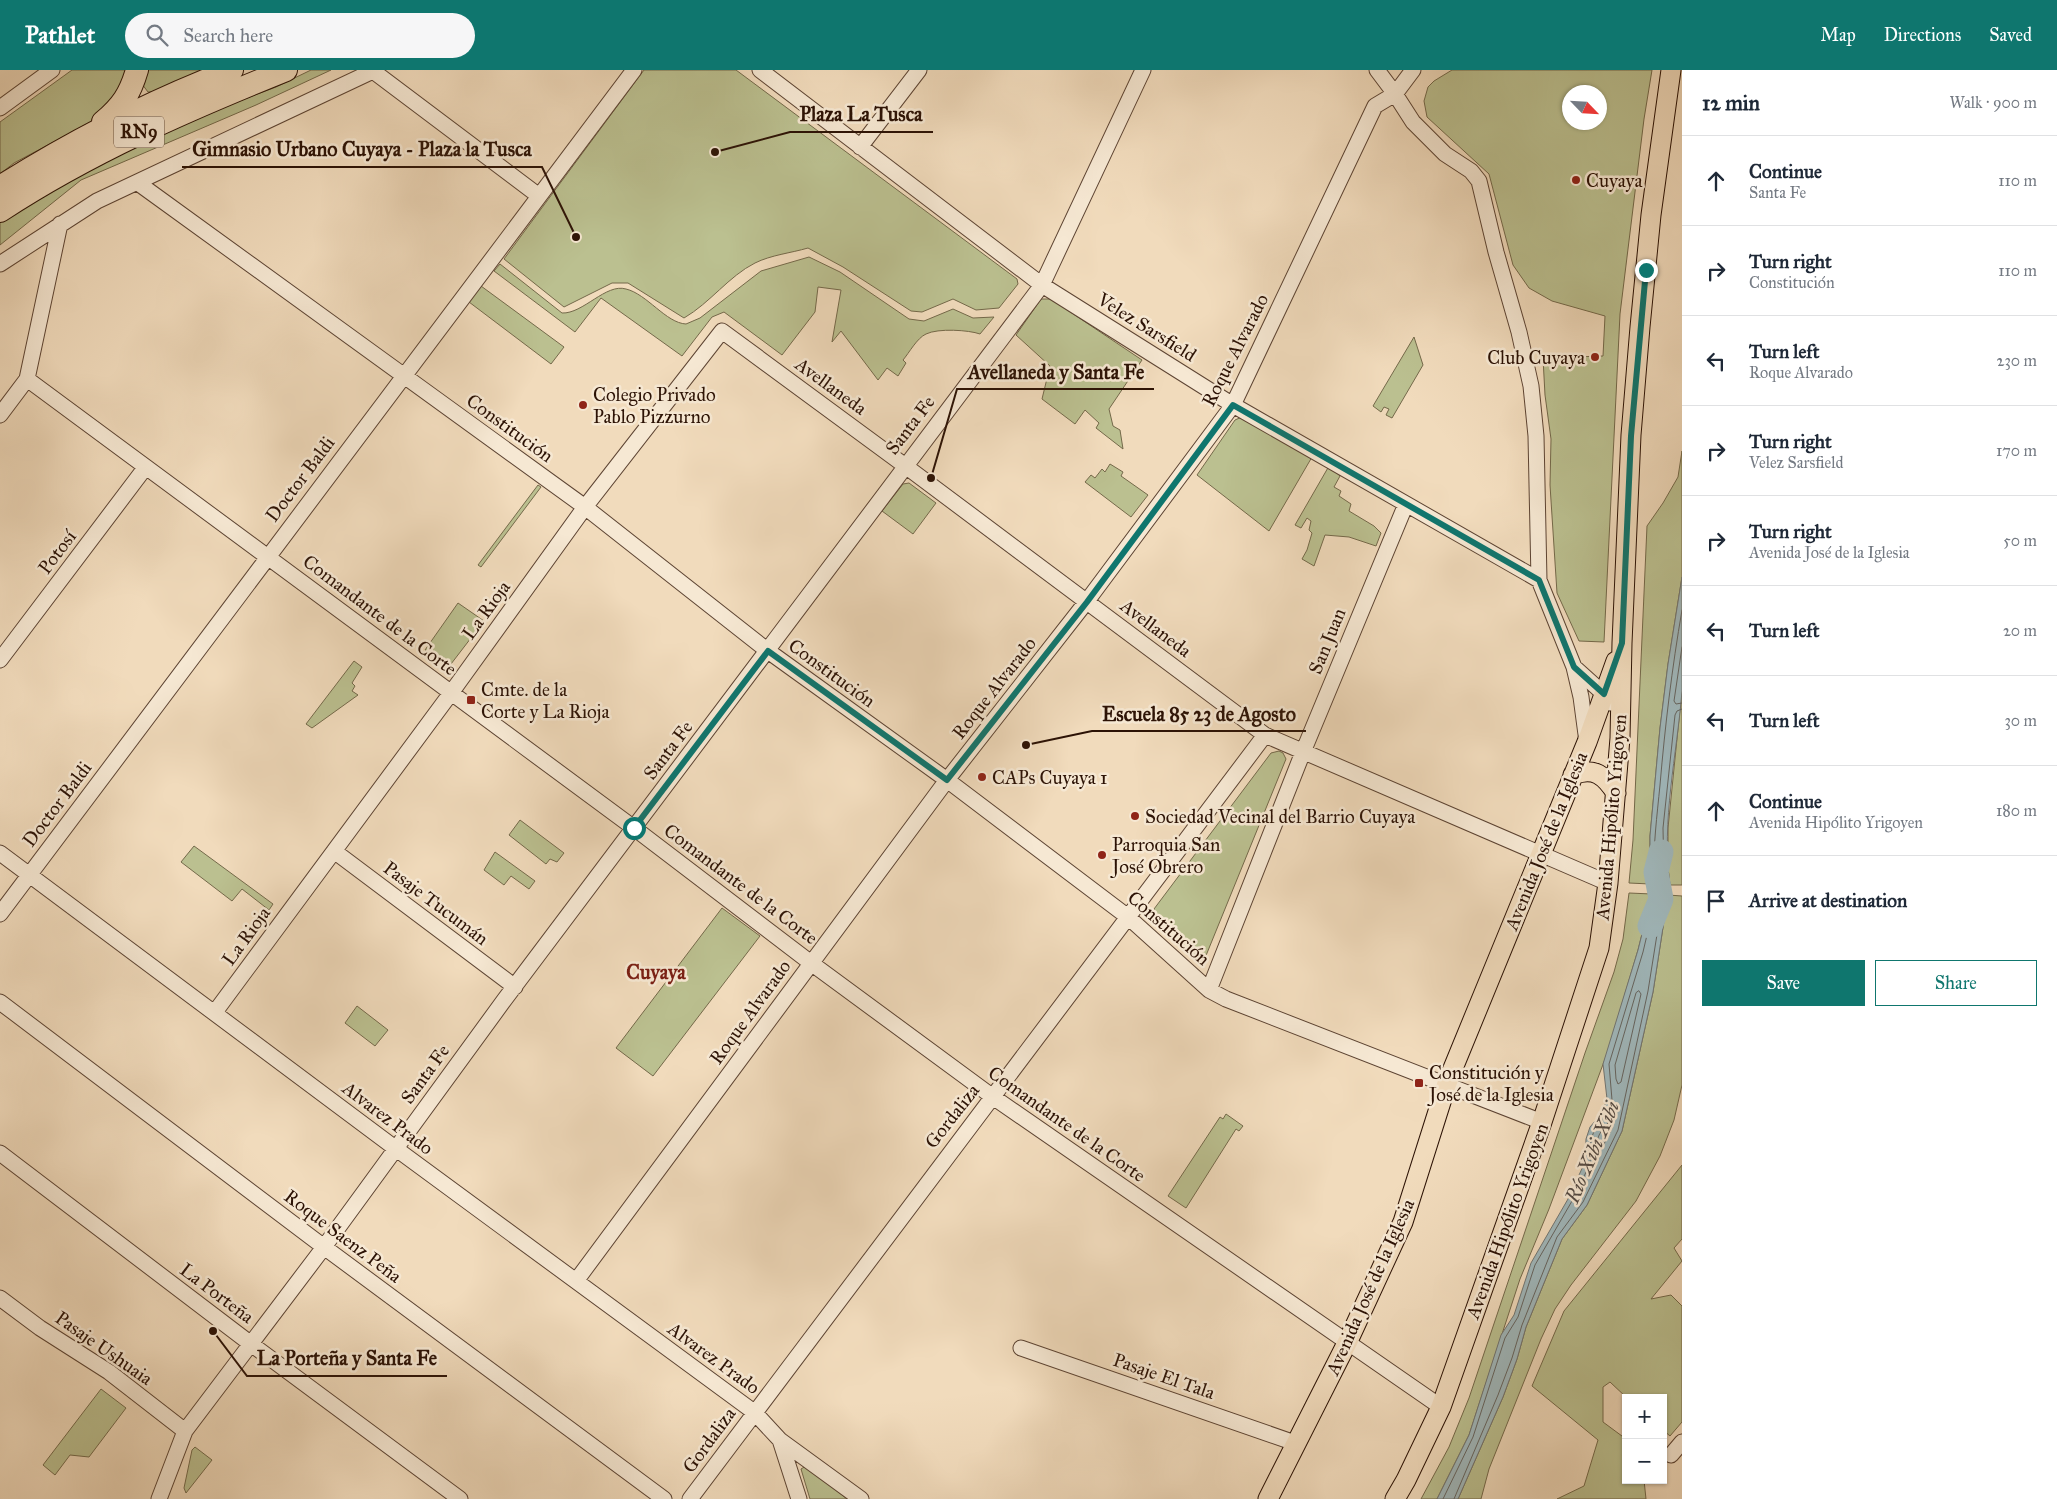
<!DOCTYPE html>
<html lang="en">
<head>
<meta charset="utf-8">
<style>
  :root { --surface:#fff; --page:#f6f6f7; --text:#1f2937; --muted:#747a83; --line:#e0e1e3; --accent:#0f766e }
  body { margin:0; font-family:"IM FELL Great Primer",serif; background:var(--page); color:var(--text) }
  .controls { position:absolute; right:15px; bottom:15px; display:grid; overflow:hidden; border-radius:0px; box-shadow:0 1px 4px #0004 }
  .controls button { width:45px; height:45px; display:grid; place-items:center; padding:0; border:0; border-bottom:1px solid var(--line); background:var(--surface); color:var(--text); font:25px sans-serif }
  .compass { position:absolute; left:1562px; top:15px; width:45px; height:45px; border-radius:50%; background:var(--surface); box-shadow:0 1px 4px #0004; rotate:115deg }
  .stop { position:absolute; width:15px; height:15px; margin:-11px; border:4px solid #0f766e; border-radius:50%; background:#fff }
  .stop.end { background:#0f766e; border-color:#fff; box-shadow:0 1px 5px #0008 }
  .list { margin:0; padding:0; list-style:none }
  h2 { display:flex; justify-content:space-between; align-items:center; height:65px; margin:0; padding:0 20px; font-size:21px }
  h2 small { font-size:16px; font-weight:400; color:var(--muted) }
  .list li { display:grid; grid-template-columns:32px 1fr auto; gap:15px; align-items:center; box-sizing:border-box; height:90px; padding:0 20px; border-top:1px solid var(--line) }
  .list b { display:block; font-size:19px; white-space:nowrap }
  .list p { margin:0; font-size:16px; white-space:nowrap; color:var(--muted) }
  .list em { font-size:16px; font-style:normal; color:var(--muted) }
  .actions { display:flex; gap:10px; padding:15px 20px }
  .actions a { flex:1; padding:11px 0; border:1px solid var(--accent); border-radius:0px; text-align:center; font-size:18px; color:var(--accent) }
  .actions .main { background:var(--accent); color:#fff }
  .icon { flex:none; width:28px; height:28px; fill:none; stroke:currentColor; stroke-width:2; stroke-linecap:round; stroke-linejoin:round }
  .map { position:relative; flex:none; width:1682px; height:1429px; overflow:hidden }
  header { display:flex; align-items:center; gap:30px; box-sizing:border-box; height:70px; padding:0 25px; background:var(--accent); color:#fff }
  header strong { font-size:24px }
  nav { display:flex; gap:28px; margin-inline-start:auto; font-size:18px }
  .search { width:350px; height:45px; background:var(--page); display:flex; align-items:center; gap:12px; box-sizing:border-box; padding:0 18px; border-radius:28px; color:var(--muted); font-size:19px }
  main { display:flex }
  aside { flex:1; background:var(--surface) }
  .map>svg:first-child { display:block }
</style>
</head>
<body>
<header>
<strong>Pathlet</strong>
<div class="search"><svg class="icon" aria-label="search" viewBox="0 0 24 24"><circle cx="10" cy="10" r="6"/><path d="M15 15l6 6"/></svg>Search here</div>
<nav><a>Map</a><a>Directions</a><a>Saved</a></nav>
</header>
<main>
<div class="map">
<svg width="1682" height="1429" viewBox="0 0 1682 1429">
  <rect width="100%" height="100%" fill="#f1dbbc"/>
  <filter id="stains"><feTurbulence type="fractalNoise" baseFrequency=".004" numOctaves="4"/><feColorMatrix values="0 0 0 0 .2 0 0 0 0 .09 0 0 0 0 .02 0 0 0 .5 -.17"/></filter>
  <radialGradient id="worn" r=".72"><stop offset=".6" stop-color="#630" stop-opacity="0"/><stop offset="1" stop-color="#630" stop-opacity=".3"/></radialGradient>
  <path fill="#bbc090" stroke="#74694a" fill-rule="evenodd" d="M 72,0 L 128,0 L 124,14 L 93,51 L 14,93 L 0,104 L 0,52 Z
    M 145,0 L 207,0 L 153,22 L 148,22 L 142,14 Z
    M 311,0 L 331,0 L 256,35 L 81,110 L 0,175 L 0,152 L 30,132 L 154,63 L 276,17 Z
    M 644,0 L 736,0 L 1017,209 L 1018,214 L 999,238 L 976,240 L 953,229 L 922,242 L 911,241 L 843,197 L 808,178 C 791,183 771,185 755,193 C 729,206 710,233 684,248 L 628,213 L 612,213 L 564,237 L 504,189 Z
    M 1452,0 L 1652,0 L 1644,49 L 1620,244 L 1604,572 L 1579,571 L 1557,523 L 1550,415 L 1551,369 L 1545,325 L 1543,288 L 1603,286 L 1605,246 L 1552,231 L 1529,218 L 1513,195 L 1489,104 L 1427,47 L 1424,31 L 1428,17 L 1434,11 ZM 1600,22 L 1600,52 L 1570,52 L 1570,22 Z
    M 809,187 L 840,202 L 909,249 L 924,251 L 953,239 L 973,248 L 994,247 L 980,264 C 969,260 938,258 926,264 C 917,268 909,283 903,290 L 906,293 L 898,306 L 887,298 L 878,310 L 841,261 L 832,272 L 841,220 L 818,217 L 815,242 L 782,285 L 724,242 L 712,247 L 682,286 L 601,228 L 575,262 L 494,201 L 500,194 L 562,243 C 583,244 606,213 626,219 C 647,224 666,253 686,254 L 700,248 L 761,201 Z
    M 481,216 L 564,277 L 551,294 L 469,232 Z
    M 1041,229 L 1051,229 L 1142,290 L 1109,339 L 1113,356 L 1120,360 L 1123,379 L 1096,358 L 1099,353 L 1085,340 L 1075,354 L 1042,329 L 1050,296 L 1016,265 Z
    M 1414,267 L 1423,295 L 1392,348 L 1386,345 L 1389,339 L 1384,337 L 1381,342 L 1373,336 Z
    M 1244,346 L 1312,387 L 1269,461 L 1197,405 L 1235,350 Z
    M 1682,381 L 1682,507 L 1668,594 L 1660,658 L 1650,766 L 1650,814 L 1629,813 L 1633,770 L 1647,456 L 1663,433 L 1678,407 Z
    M 1110,394 L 1123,402 L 1121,406 L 1148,425 L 1131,447 L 1085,412 L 1091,405 L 1095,408 L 1102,399 L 1105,402 Z
    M 1329,396 L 1340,406 L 1334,417 L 1341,421 L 1339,426 L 1351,434 L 1349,441 L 1374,456 L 1381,463 L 1376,476 L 1349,467 L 1325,465 L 1314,496 L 1302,489 L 1307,480 L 1312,463 L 1309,460 L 1311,451 L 1307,448 L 1301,458 L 1295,455 Z
    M 909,413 L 936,433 L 913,464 L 882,441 L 903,414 Z
    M 538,415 L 541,417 L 481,497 L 478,495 Z
    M 458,533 L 484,551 L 451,594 L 444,595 L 425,580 Z
    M 354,591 L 362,597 L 352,613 L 355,616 L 352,621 L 358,625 L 312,658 L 306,654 Z
    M 1682,619 L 1682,815 L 1670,815 L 1668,798 L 1668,758 Z
    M 1279,681 L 1283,683 L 1286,689 L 1205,888 L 1199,890 L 1155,847 L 1154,839 L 1271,683 Z
    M 520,750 L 564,783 L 557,792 L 550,789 L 546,794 L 509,765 Z
    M 194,776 L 273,834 L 269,840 L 242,819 L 232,831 L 181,792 Z
    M 495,782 L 535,811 L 529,819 L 511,806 L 504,815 L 484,800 Z
    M 1629,823 L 1652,824 L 1638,880 L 1608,981 L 1549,1139 L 1520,1209 L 1469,1365 L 1437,1429 L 1421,1429 L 1449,1377 L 1469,1328 L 1585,983 L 1614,902 L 1623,869 Z
    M 1668,825 L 1682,826 L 1682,1015 L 1674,1050 L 1660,1086 L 1636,1131 L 1571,1215 L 1555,1239 L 1541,1269 L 1489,1399 L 1481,1429 L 1458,1429 L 1503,1327 L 1517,1289 L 1526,1257 L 1562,1169 L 1587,1135 L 1622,1061 L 1653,922 Z
    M 722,838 L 760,866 L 653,1006 L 616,978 Z
    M 357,936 L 388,960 L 375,976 L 345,953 Z
    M 1226,1044 L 1243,1056 L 1239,1061 L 1236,1059 L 1186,1138 L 1168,1126 L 1220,1047 L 1223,1049 Z
    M 1682,1095 L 1682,1169 L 1674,1178 L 1682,1191 L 1651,1229 L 1671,1225 L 1682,1236 L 1682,1352 L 1670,1366 L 1663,1360 L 1663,1328 L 1627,1328 L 1610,1312 L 1603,1317 L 1603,1352 L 1626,1369 L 1626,1410 L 1644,1410 L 1646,1429 L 1557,1429 L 1584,1416 L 1598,1370 L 1532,1316 L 1564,1241 Z
    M 101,1319 L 126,1338 L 89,1387 L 70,1385 L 55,1405 L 43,1395 Z
    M 195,1377 L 212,1390 L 186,1423 L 184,1418 L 192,1380 Z
    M 806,1396 L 847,1429 L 810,1429 L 801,1399 Z"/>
  <path fill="#a0b8bc" stroke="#727673" d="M 1682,507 C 1682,545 1682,583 1682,621 C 1677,685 1661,751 1670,815 L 1650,814 L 1650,766 L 1660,658 L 1668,594 Z
    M 1652,824 L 1668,825 L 1653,922 L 1622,1061 L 1587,1135 L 1562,1169 L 1526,1257 L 1517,1289 L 1503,1327 L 1458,1429 L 1437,1429 L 1469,1365 L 1501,1265 L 1514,1245 L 1531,1193 L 1568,1129 L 1585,1092 L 1586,1069 L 1590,1057 L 1602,1043 L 1607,1029 L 1603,994 L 1638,880 Z"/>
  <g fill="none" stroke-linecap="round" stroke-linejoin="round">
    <path stroke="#666560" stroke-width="1" d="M 1682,540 C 1672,598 1665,656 1660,715 C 1657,746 1653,776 1654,807 L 1656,809 L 1662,809 L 1664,807 L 1663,758 L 1675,645 L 1677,641 L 1682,639
      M 1682,577 L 1674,631 L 1676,634 L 1682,633
      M 1639,921 L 1641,924 L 1621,1012 L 1618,1014 L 1616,1009 L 1615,995 L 1636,923 Z
      M 1608,1053 L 1612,1053 L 1612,1058 L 1602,1078 L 1599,1079 C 1594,1069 1601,1061 1608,1053 Z
      M 1443,1429 L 1473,1367 L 1505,1268 L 1518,1247 L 1535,1195 L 1572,1131 L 1590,1094 L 1591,1069 L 1595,1059 L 1607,1045 L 1612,1030 L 1609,994 L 1643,882 L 1655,831 L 1660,830 L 1662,833 L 1648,921 L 1618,1060 L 1583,1132 L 1557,1167 L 1522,1255 L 1512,1288 L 1498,1325 L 1454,1429"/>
    <path stroke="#a0b8bc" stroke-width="25" d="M 1650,856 L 1661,829 L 1656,802 L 1661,782"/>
    <g stroke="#5d4433" stroke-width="17">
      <path id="minor" d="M 760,0 L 1042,215 L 1233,335 L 1539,510
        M 1377,0 L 1395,24 L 1413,52 L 1445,84 L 1471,101 L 1479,111 L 1496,182 L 1519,262 L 1531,316 L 1536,366 L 1539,510 L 1574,597 L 1581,627 L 1587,672
        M 373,1 L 539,126
        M 0,38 L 52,0
        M 860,77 L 919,0
        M 138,113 L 585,437 L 768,581 L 947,710 L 1128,847 L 1209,920 L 1226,929 L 1542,1052
        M 0,194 L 97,131 L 375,0
        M 27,309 L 634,758 L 811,893 L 993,1027 L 1441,1337
        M 0,345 L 27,309 L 60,154
        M 0,590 L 145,398
        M 1574,597 L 1604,624 L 1610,633
        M 334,781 L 515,917
        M 0,783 L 395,1078 L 754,1342 L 780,1370 L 861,1429
        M 0,844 L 634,0
        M 1209,920 L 1303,682 L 1406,434
        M 0,932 L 324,1177 L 664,1429
        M 215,942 L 451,623 L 585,437 L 722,261 L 904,395 L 1265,665 L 1608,813
        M 0,1083 L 251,1274 L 460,1429
        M 576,1211 L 947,710 L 1087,531 L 1233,335 L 1375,36 L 1395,24 L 1413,0
        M 0,1228 L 40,1258 L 109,1302 L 185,1361
        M 1021,1278 L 1295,1373
        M 780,1370 L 799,1429
        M 1671,1385 L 1682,1372
        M 159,1429 L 185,1361 L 324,1177 L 505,929 L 1042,215 L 1143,0
        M 690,1429 L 1265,665"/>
    </g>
    <g stroke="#2c1205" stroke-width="21">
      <path id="major" d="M 1573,705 C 1594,696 1605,706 1616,723
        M 1268,1429 L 1348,1271 L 1403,1152 L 1447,1013 L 1587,672 L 1616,591
        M 1395,1429 L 1406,1410 L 1441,1337 L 1542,1052 L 1599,878 L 1608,813 L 1620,668 L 1622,573 L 1631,365 L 1640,257 L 1651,145 L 1671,0"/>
    </g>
    <g stroke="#2c1205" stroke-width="24">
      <path id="highway" d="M 103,52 C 122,36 130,24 137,0
        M 0,117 C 73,71 151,31 232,0
        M 0,141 C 90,82 187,40 286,0"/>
    </g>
    <use href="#minor" stroke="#f6e8d3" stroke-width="15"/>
    <use href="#major" stroke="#f1dbbc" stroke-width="19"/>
    <use href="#highway" stroke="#f1dbbc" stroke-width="22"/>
  </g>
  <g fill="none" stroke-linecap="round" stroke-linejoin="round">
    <path stroke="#0f766e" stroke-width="6" d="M 634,758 L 768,581 L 947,710 L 1087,532 L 1233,335 L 1539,510 L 1574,597 L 1604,624 L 1622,573 L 1631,366 L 1646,200"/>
  </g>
  <g fill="#8f2418" stroke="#f6e8d3" stroke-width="2">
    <circle cx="1576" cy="110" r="5"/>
    <circle cx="1595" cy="287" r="5"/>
    <circle cx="583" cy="335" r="5"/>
    <rect x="466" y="625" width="10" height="10" rx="2.5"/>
    <circle cx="982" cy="707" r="5"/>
    <circle cx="1135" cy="746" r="5"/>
    <circle cx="1102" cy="785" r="5"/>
    <rect x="1414" y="1008" width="10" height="10" rx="2.5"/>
  </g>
  <g text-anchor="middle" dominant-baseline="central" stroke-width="5" stroke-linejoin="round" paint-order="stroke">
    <rect fill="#f6e8d3" stroke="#695243" stroke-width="1" x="114" y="46.5" width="50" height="31" rx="4"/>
    <g font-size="18" font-weight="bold" fill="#2c1205">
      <text x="139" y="62">RN9</text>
    </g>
    <g font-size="19" fill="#2c1205" stroke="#f6e8d3" text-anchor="start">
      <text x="1586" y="110">Cuyaya</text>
      <text x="1585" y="287" text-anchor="end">Club Cuyaya</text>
      <text x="593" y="324">Colegio Privado<tspan x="593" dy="22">Pablo Pizzurno</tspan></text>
      <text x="481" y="619">Cmte. de la<tspan x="481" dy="22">Corte y La Rioja</tspan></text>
      <text x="992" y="707">CAPs Cuyaya 1</text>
      <text x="1145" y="746">Sociedad Vecinal del Barrio Cuyaya</text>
      <text x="1112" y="774">Parroquia San<tspan x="1112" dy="22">José Obrero</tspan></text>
      <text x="1429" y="1002">Constitución y<tspan x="1429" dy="22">José de la Iglesia</tspan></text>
    </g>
    <g font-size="19" fill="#2c1205" stroke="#f6e8d3">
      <text transform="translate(1147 257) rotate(32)">Velez Sarsfield</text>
      <text transform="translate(1235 280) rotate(-63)">Roque Alvarado</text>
      <text transform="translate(831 316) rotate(36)">Avellaneda</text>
      <text transform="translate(910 355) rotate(-53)">Santa Fe</text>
      <text transform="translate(510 358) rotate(36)">Constitución</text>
      <text transform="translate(300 409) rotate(-53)">Doctor Baldi</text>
      <text transform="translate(57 482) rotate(-53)">Potosí</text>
      <text transform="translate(486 540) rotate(-54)">La Rioja</text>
      <text transform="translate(380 545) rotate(37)">Comandante de la Corte</text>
      <text transform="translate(1156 558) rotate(37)">Avellaneda</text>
      <text transform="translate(1327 571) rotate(-68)">San Juan</text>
      <text transform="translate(832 603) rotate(36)">Constitución</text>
      <text transform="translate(994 618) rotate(-52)">Roque Alvarado</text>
      <text transform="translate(668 680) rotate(-53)">Santa Fe</text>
      <text transform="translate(57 734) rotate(-53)">Doctor Baldi</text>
      <text transform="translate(1611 747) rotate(-85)">Avenida Hipólito Yrigoyen</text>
      <text transform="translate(1546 771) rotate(-68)">Avenida José de la Iglesia</text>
      <text transform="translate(741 814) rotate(37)">Comandante de la Corte</text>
      <text transform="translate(436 833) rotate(37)">Pasaje Tucumán</text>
      <text transform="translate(1169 858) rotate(41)">Constitución</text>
      <text transform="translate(246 866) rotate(-54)">La Rioja</text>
      <text transform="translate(750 942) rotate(-54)">Roque Alvarado</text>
      <text transform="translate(425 1004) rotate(-54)">Santa Fe</text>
      <text transform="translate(952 1046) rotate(-52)">Gordaliza</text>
      <text transform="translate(388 1048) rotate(37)">Alvarez Prado</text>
      <text transform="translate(1067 1054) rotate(35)">Comandante de la Corte</text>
      <text transform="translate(1507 1151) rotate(-70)">Avenida Hipólito Yrigoyen</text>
      <text transform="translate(343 1166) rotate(37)">Roque Saenz Peña</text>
      <text transform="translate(1370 1217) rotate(-66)">Avenida José de la Iglesia</text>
      <text transform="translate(217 1223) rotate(37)">La Porteña</text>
      <text transform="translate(104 1278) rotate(35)">Pasaje Ushuaia</text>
      <text transform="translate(714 1288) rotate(36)">Alvarez Prado</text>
      <text transform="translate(1164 1306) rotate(19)">Pasaje El Tala</text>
      <text transform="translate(709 1370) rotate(-54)">Gordaliza</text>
    </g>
    <g font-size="20" font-weight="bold" fill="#7a1f14" stroke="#f6e8d3">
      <text x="656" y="902">Cuyaya</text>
    </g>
    <g font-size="20" font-style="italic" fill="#554c45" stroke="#f6e8d3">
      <text transform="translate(1592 1082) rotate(-67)">Río Xibi Xibi</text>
    </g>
  </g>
  <path fill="none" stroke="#2c1205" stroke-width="2" d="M715 82L790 62H933M576 167L542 97H182M931 408L957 319H1154M1026 675L1092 661H1306M213 1261L247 1306H447"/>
  <g fill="#2c1205" stroke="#f6e8d3" stroke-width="2">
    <circle cx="715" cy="82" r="5"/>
    <circle cx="576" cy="167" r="5"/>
    <circle cx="931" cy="408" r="5"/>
    <circle cx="1026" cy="675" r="5"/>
    <circle cx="213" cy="1261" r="5"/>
  </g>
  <g font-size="20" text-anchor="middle" font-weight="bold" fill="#2c1205" stroke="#f6e8d3" stroke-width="5" stroke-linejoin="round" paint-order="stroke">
    <text x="861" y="51">Plaza La Tusca</text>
    <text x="362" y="86">Gimnasio Urbano Cuyaya - Plaza la Tusca</text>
    <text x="1056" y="309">Avellaneda y Santa Fe</text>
    <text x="1199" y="651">Escuela 85 23 de Agosto</text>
    <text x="347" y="1295">La Porteña y Santa Fe</text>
  </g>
  <rect width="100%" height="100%" filter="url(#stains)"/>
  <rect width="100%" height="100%" fill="url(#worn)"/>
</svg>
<div class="controls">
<button>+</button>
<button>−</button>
</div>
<svg class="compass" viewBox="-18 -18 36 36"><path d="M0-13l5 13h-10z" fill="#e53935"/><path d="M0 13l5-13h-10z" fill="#747a83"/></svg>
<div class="stop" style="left:634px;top:758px"></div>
<div class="stop end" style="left:1646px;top:200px"></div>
</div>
<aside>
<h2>12 min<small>Walk · 900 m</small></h2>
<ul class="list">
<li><svg class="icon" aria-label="ahead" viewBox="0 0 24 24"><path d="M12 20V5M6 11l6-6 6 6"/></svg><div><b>Continue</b><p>Santa Fe</p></div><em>110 m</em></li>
<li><svg class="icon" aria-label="right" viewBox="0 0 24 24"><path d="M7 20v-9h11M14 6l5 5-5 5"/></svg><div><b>Turn right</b><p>Constitución</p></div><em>110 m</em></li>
<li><svg class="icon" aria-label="left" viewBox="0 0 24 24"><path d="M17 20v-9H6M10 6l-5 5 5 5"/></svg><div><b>Turn left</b><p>Roque Alvarado</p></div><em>230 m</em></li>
<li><svg class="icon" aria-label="right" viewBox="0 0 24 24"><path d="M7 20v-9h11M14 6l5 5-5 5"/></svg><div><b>Turn right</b><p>Velez Sarsfield</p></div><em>170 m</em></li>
<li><svg class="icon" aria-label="right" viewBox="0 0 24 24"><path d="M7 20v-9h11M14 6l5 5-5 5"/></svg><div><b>Turn right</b><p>Avenida José de la Iglesia</p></div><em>50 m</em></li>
<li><svg class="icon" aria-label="left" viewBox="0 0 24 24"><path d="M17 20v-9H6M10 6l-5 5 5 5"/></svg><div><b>Turn left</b></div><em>20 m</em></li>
<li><svg class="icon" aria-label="left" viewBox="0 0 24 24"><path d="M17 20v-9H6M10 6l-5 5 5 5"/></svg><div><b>Turn left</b></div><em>30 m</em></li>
<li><svg class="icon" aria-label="ahead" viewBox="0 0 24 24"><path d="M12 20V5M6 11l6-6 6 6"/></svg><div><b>Continue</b><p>Avenida Hipólito Yrigoyen</p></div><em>180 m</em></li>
<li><svg class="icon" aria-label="arrive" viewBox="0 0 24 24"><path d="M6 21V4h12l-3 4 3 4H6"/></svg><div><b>Arrive at destination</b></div></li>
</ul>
<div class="actions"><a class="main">Save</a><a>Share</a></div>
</aside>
</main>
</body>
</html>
